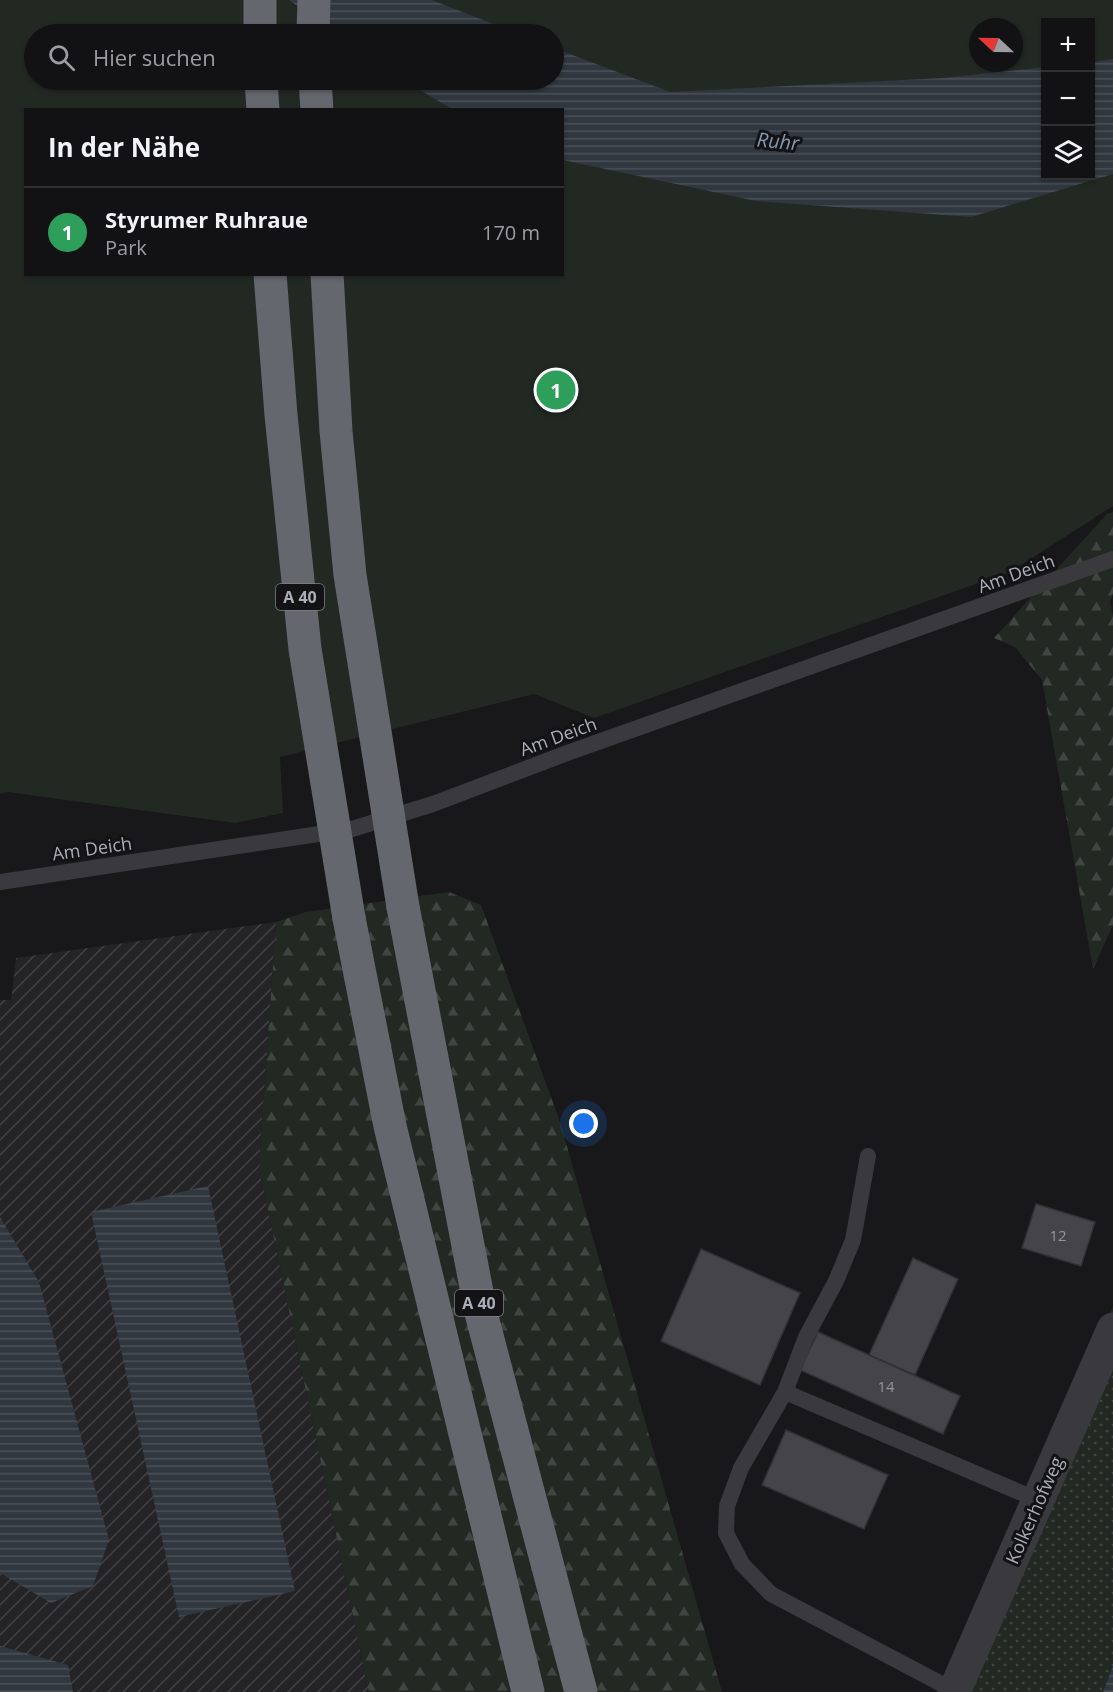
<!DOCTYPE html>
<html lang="de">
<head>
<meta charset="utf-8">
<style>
  :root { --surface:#121113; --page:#1b1a1c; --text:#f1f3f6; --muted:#9c9da0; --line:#313133; --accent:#0b8043 }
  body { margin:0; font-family:"Open Sans",sans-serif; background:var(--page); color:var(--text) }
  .controls { position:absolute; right:18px; top:18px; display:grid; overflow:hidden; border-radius:0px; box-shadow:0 2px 4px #0004 }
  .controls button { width:54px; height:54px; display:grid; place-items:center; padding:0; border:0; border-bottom:2px solid var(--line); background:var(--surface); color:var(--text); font:30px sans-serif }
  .compass { position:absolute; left:969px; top:18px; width:54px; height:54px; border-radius:50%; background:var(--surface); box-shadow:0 2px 4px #0004; rotate:292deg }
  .you { position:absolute; left:584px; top:1124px; width:21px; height:21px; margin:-15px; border:4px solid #fff; border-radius:50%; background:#1a73e8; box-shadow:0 0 0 9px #1a73e833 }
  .badge { display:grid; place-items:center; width:39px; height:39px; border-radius:50%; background:var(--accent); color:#fff; font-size:20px; font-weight:700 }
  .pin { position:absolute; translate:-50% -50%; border:3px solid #fff; box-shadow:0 2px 6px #0006 }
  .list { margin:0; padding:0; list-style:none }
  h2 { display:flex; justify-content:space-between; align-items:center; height:78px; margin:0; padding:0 24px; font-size:26px }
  h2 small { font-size:20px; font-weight:400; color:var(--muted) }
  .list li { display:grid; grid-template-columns:39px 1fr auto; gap:18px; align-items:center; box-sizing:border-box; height:90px; padding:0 24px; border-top:2px solid var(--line) }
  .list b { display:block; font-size:22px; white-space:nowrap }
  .list p { margin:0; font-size:20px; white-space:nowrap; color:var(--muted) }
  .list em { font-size:20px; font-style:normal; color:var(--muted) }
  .icon { flex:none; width:33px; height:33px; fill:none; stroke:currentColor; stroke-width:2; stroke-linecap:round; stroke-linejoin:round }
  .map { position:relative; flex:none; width:1113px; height:1692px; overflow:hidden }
  .search { position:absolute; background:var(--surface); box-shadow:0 2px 4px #0004; left:24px; top:24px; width:540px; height:66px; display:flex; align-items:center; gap:15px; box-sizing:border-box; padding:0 21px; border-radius:33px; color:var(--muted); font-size:22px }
  .panel { position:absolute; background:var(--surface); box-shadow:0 2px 4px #0004; left:24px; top:108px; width:540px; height:168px; border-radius:0px }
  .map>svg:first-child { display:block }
</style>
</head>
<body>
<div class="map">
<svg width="1113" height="1692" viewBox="0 0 1113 1692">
  <defs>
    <pattern id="industrial-furrows" width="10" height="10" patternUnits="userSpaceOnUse" patternTransform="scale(1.5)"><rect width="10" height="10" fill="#242326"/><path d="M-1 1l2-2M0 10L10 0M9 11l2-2" fill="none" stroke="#414043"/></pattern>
    <pattern id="grass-dots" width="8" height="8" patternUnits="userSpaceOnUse" patternTransform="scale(1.5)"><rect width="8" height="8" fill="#222923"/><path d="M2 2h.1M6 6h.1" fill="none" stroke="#3f4641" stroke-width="1.8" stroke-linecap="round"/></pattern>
    <pattern id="forest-firs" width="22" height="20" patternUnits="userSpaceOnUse" patternTransform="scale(1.5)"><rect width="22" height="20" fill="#222923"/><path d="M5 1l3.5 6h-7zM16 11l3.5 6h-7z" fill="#3f4641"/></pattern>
    <pattern id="water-rules" width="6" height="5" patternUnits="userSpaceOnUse" patternTransform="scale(1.5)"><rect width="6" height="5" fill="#30373e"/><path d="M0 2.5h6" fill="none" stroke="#4b5158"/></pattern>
  </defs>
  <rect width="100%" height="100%" fill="#181719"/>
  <path fill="url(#industrial-furrows)" d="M 276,922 L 259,1167 L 369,1692 L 0,1692 L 0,1000 L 11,1000 L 16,958 Z"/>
  <path fill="url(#grass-dots)" d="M 1113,1307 L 1113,1666 L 1103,1692 L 939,1692 Z"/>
  <path fill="url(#forest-firs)" d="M 1113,512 L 1113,593 L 1110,602 L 1113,616 L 1113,925 L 1093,969 L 1042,680 L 1015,647 L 994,638 L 1107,514 Z
    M 449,892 L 481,905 L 560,1122 L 722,1692 L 369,1692 L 259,1167 L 276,922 L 306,912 Z"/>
  <path fill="#222923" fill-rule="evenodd" d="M 0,0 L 1113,0 L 1113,506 L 1010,572 L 594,718 L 534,694 L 280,757 L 283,813 L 235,823 L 7,792 L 0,794 ZM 1046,22 L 1090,22 L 1090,176 L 1046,176 ZM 978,27 L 1014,27 L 1014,63 L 978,63 ZM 34,34 L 554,34 L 554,80 L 34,80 ZM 26,110 L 562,110 L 562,274 L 26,274 Z"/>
  <path fill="url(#water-rules)" d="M 289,0 L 432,0 L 519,34 L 336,34 Z
    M 554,48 L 670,92 L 943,78 L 1045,67 L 1046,176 L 1090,176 L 1091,62 L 1113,59 L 1113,174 L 971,217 L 756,201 L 563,160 L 562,110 L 452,109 L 403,80 L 554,80 Z
    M 208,1186 L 295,1591 L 179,1617 L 91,1212 Z
    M 0,1217 L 39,1282 L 109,1540 L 93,1586 L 51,1603 L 0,1573 Z
    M 0,1646 L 68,1665 L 73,1692 L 0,1692 Z
    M 1113,1666 L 1113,1692 L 1103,1692 Z"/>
  <path fill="#454549" stroke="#323235" stroke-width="1.5" d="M 1036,1204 L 1095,1222 L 1081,1266 L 1022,1248 Z
    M 701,1249 L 800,1293 L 760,1385 L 661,1341 Z
    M 913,1258 L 958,1279 L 915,1375 L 869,1355 Z
    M 818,1332 L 960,1396 L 943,1434 L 800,1370 Z
    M 786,1430 L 888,1475 L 864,1529 L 762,1485 Z"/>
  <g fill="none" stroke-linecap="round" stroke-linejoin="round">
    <path stroke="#39393e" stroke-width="16" d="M 0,882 L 352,829 L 433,804 L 570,752 L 1113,559
      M 868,1156 L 853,1240 L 836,1281 L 806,1337 L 785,1392 L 1038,1500
      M 785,1392 L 741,1468 L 727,1506 L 726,1533 L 742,1564 L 771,1594 L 955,1691"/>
    <path stroke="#39393e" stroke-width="33" d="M 954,1692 L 1113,1329"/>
    <path stroke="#65676f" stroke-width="33" d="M 260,34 L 260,0
      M 313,34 L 314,0
      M 261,80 L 263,110
      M 315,80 L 317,110
      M 403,907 L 481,1313 L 581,1692
      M 349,918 L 390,1126 L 528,1692"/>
    <path stroke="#65676f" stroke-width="33" d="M 270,274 L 281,415 L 305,649 L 349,918
      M 327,274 L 336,431 L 350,575 L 403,907"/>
  </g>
  <g text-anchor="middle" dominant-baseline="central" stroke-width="6" stroke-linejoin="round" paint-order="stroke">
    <g font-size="15" fill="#92949c">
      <text x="1058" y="1235">12</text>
      <text x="886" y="1386">14</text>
    </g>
    <g fill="#131214" stroke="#7d7f87" stroke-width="1.5">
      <rect x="276" y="584" width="48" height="26" rx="4.5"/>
      <rect x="455" y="1290" width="48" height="26" rx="4.5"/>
    </g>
    <g font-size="16" font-weight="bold" fill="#abaeb8">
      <text x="300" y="597">A 40</text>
      <text x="479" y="1303">A 40</text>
    </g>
    <g font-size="18" fill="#abaeb8" stroke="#131214">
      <text transform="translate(1016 573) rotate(-20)">Am Deich</text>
      <text transform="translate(558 736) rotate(-20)">Am Deich</text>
      <text transform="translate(92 848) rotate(-8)">Am Deich</text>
      <text transform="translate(1034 1510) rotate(-66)">Kolkerhofweg</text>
    </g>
    <g font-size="20" font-style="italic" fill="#8499b0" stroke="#131214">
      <text transform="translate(778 141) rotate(5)">Ruhr</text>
    </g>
  </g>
</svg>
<div class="controls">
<button>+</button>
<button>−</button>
<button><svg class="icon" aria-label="layers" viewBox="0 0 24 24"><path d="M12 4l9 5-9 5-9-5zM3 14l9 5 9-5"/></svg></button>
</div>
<svg class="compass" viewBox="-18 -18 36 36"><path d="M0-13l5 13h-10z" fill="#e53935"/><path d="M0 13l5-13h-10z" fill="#9c9da0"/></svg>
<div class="you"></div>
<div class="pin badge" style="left:556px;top:390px;background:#2e9e5b">1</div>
<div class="search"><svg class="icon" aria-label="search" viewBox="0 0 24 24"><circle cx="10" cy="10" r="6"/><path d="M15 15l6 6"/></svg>Hier suchen</div>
<section class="panel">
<h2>In der Nähe<small></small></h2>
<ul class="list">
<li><span class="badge" style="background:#2e9e5b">1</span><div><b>Styrumer Ruhraue</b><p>Park</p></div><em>170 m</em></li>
</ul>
</section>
</div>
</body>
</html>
